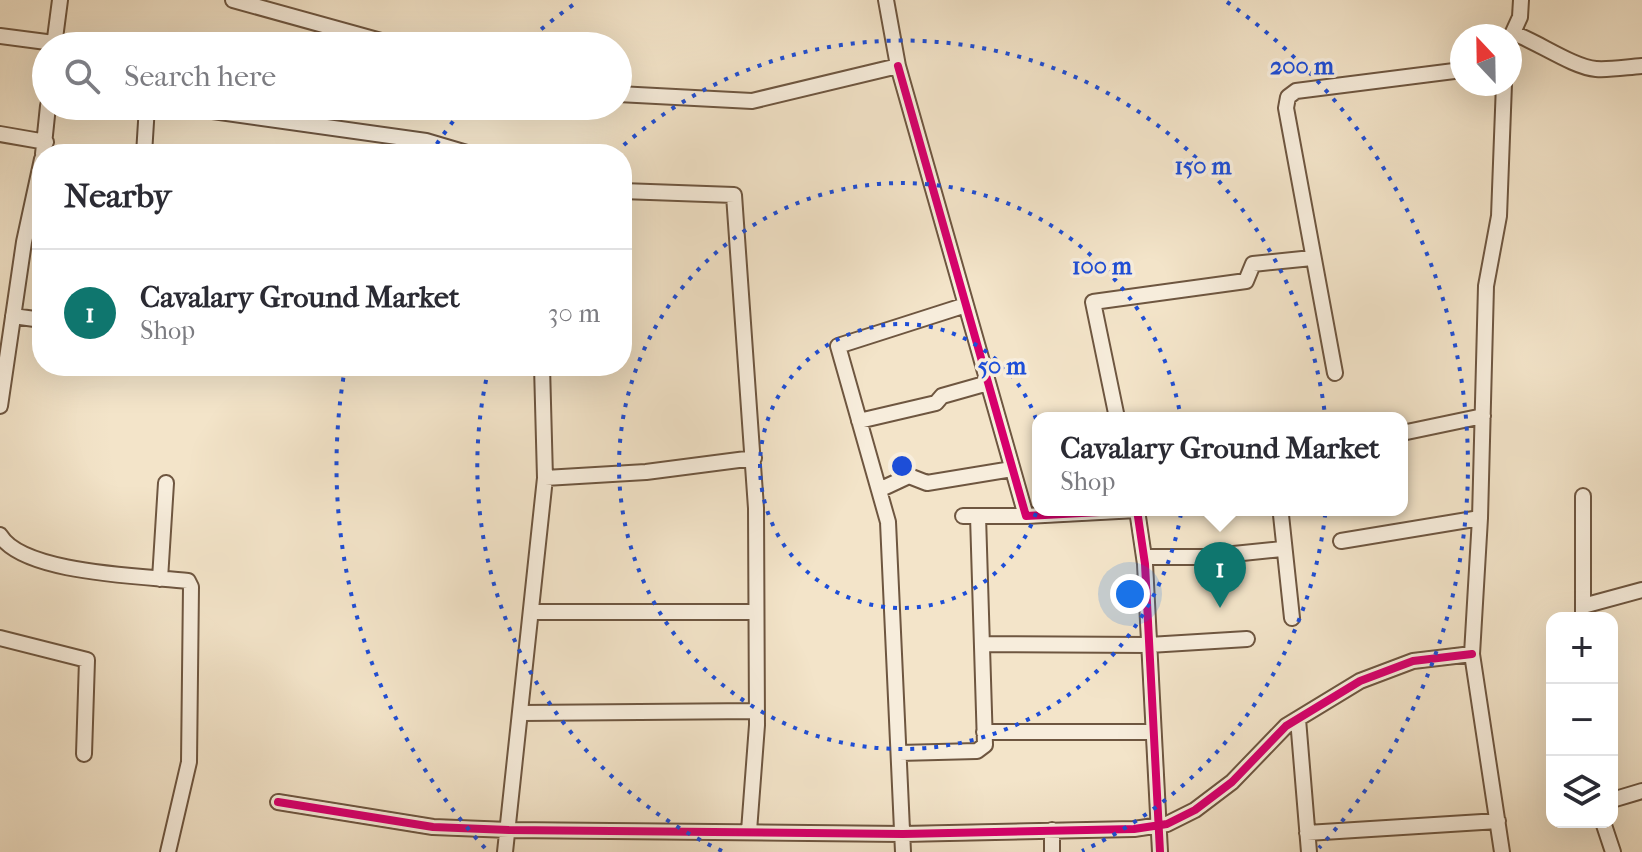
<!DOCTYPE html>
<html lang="en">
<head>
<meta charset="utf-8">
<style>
  :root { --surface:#fff; --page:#f2f2f3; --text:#2b2b33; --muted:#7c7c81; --line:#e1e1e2; --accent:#0f766e }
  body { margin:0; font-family:"IM FELL French Canon",serif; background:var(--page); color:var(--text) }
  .controls { position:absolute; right:24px; bottom:24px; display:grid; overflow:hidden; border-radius:16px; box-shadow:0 8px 32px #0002 }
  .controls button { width:72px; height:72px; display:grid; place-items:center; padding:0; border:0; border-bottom:2px solid var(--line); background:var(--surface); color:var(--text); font:40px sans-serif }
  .compass { position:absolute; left:1450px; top:24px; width:72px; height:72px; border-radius:50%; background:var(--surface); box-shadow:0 8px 32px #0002; rotate:338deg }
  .you { position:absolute; left:1130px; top:594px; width:28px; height:28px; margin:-20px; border:6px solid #fff; border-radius:50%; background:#1a73e8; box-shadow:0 0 0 12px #1a73e833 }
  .badge { display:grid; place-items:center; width:52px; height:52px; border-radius:50%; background:var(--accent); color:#fff; font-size:26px; font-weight:700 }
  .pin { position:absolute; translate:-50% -66px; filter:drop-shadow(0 2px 4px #0008) }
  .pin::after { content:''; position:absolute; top:42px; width:28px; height:24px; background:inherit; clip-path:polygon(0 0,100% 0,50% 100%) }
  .popup { position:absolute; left:1032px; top:412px; width:376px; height:104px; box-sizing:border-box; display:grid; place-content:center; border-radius:16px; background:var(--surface); filter:drop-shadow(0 2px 6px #0005); font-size:26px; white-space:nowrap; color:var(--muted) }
  .popup b { font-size:30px; color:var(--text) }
  .popup::after { content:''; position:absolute; left:50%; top:100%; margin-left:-16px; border:16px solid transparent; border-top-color:var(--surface) }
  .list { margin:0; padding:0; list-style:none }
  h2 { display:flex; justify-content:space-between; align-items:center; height:104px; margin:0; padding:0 32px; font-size:34px }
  h2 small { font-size:26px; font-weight:400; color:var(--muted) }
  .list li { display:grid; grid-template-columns:52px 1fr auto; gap:24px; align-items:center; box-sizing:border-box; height:128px; padding:0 32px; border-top:2px solid var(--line) }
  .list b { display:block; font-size:30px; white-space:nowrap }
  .list p { margin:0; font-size:26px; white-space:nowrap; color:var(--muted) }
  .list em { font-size:26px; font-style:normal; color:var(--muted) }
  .icon { flex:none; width:44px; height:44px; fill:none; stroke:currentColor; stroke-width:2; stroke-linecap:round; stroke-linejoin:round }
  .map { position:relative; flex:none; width:1642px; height:852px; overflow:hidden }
  .search { position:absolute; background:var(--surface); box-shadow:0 8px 32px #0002; left:32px; top:32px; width:600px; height:88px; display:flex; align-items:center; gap:20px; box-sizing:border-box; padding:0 28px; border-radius:44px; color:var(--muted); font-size:30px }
  .panel { position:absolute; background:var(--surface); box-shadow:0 8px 32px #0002; left:32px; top:144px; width:600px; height:232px; border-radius:32px }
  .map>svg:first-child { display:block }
</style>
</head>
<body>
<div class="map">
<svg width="1642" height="852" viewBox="0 0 1642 852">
  <rect width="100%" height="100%" fill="#f3e4c9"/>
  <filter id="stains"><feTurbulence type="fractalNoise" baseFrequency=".0025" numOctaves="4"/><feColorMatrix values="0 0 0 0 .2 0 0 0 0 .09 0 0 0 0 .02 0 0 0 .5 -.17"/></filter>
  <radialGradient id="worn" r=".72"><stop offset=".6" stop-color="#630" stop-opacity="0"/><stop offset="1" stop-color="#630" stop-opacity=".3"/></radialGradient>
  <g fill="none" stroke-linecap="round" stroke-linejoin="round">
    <g stroke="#6e5640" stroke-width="18">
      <path id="minor" d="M 233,0 L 399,46
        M 1513,33 C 1538,42 1573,67 1596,69 C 1611,70 1627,67 1642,66
        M 0,36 L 54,43
        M 1510,39 L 1520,17 L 1521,0
        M 54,46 L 60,0
        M 898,66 L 1026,516 L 1137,510 L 1145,564 L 1160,852
        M 618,94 L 752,101 L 898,66 L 886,0
        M 177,106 L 426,141 L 470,154
        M 0,134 L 46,142
        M 43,154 L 48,106
        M 144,154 L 147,106
        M 622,191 L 734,195 L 756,508 L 757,725 L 749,831
        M 13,316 L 42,320
        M 1335,373 L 1286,108 L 1288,97 L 1296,91 L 1462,70
        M 0,406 L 24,242 L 42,159
        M 1117,418 L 1093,302 L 1246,281 L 1253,264 L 1312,258
        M 859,421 L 936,403 L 942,396 L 988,383
        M 1402,433 L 1483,416
        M 545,478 L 646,472 L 754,458
        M 879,490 L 909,476 L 927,483 L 1012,469
        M 1583,496 L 1583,618
        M 1281,515 L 1292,618
        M 963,516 L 1026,516
        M 0,535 C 23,574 145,576 188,581 L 191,587 L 189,762 L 168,852
        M 1341,541 L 1480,518
        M 1144,557 L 1204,557 L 1282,549
        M 160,579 L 166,483
        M 1583,606 L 1642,590
        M 532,612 L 754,612
        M 0,638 L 87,660 L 84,754
        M 982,644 L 1149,645 L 1247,639
        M 522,713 L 757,711
        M 1298,719 L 1309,852
        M 984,732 L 1153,732
        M 899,753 L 977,751 L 985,745 L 978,516
        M 1612,800 L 1642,791
        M 278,802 L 433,827 L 509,830 L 903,834 L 1134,829 L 1167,824 L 1195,810 L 1232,782 L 1286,726 L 1360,681 L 1413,661 L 1472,654
        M 1603,822 L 1613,852
        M 1307,833 L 1498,821
        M 505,852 L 545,478 L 542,366
        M 903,852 L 888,522 L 838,346 L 966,305
        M 1052,852 L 1052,830
        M 1502,852 L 1472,654 L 1480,518 L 1486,286 L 1499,216 L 1504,84"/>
    </g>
    <use href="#minor" stroke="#f7eddc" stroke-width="14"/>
    <g stroke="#f7eddc" stroke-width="13">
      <path id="cycleway" d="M 898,66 L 1026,516 L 1137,510 L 1145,564 L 1160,852
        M 278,802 L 433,827 L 509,830 L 903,834 L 1134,829 L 1167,824 L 1195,810 L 1232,782 L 1286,726 L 1360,681 L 1413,661 L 1472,654"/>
    </g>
    <use href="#cycleway" stroke="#d6006c" stroke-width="8"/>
  </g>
  <g fill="none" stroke="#1d4ed8" stroke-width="4" stroke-dasharray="4 8">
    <circle cx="902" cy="466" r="142"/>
    <circle cx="902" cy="466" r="283"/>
    <path d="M722 851A425 425 0 0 1 489 367M615 153A425 425 0 1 1 1082 851"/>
    <path d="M485 848A566 566 0 0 1 345 368M430 154A566 566 0 0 1 462 110M523 45A566 566 0 0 1 577 2M1227 2A566 566 0 0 1 1319 848"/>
  </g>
  <circle cx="902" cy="466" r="12" fill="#1d4ed8" stroke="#f7eddc" stroke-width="4"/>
  <g font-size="24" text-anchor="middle" font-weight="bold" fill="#1d4ed8" stroke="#f7eddc" stroke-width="7" stroke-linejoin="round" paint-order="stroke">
    <text x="1302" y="74">200 m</text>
    <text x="1203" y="174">150 m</text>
    <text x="1102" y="274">100 m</text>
    <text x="1002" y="374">50 m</text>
  </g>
  <rect width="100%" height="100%" filter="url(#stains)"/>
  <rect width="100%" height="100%" fill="url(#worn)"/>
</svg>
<div class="controls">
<button>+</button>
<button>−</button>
<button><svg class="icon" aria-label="layers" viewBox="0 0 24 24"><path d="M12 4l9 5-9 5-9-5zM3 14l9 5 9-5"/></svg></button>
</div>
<svg class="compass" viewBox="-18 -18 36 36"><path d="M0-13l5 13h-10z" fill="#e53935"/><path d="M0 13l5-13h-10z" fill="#7c7c81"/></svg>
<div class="you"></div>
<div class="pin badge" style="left:1220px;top:608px">1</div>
<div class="popup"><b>Cavalary Ground Market</b>Shop</div>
<div class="search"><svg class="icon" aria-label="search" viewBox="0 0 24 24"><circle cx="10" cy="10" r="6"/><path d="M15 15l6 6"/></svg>Search here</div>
<section class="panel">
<h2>Nearby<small></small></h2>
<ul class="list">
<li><span class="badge">1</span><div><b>Cavalary Ground Market</b><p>Shop</p></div><em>30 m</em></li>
</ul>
</section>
</div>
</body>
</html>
